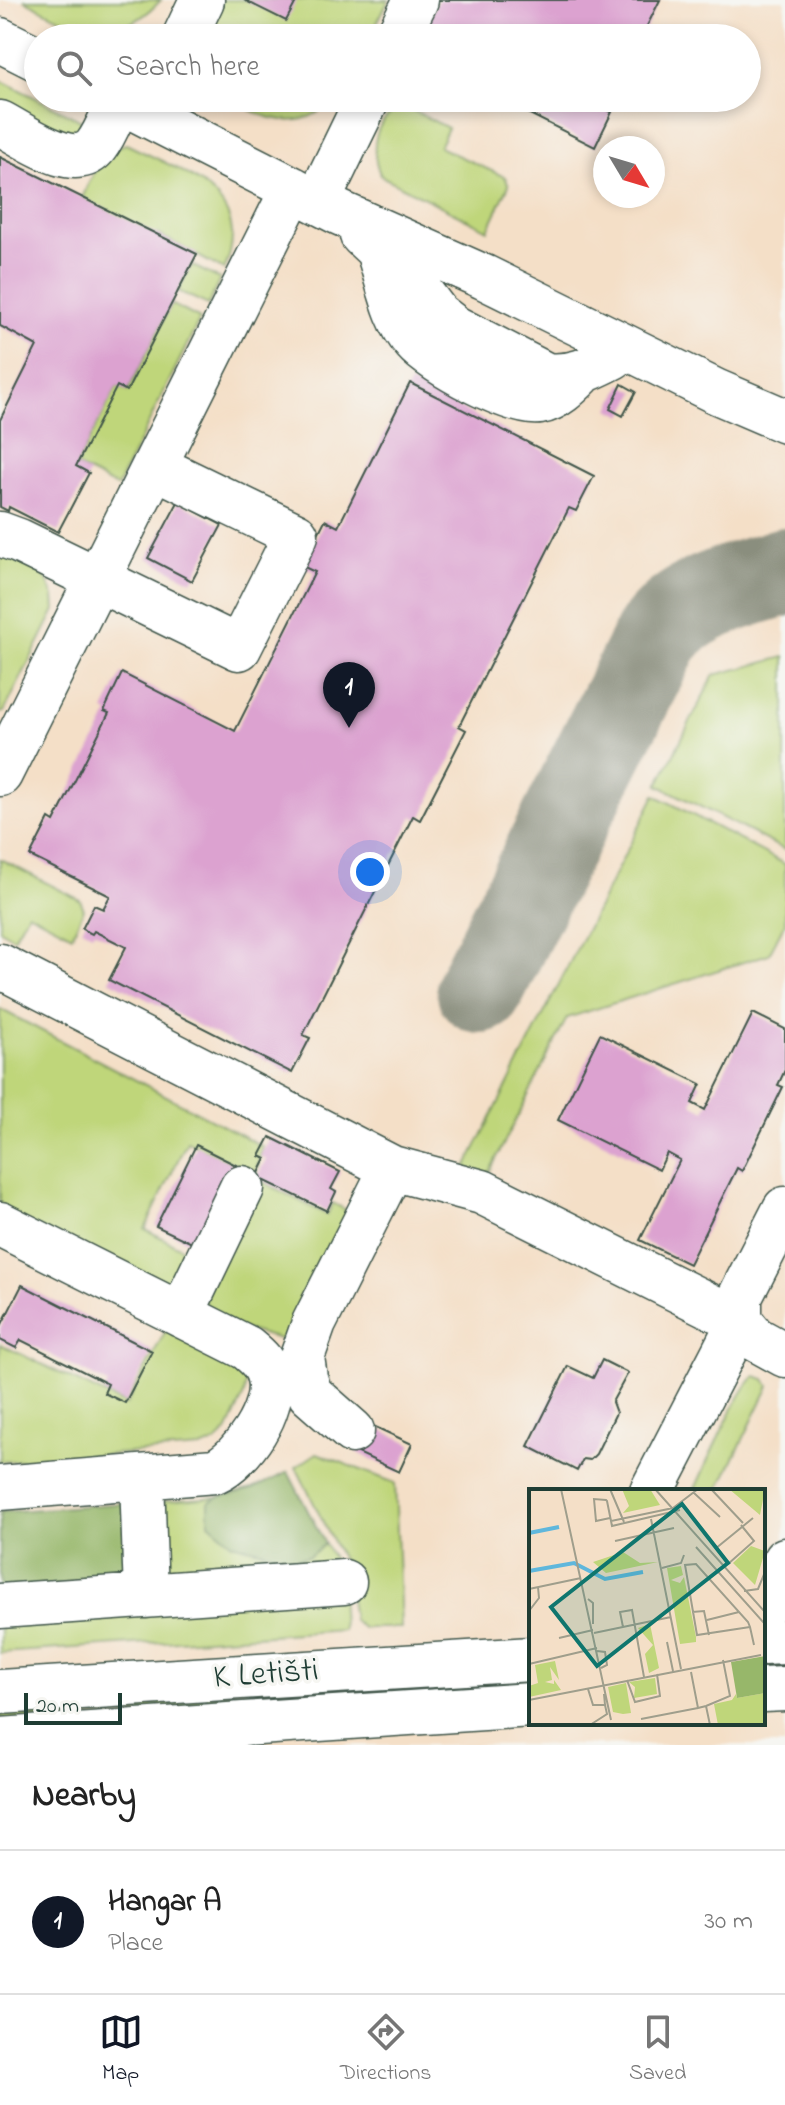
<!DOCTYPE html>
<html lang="en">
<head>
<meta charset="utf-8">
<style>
  :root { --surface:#fff; --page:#f2f2f2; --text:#222; --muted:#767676; --line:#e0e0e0; --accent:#111827 }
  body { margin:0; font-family:"Indie Flower",sans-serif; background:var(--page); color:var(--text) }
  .compass { position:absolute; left:593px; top:136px; width:72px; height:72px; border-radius:50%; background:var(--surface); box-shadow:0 4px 12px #0003; rotate:128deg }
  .scale { position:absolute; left:24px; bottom:20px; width:98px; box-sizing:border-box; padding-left:8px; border:4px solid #1f3d34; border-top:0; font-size:22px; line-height:28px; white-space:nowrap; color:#1f3d34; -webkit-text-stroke:6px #f6f6f2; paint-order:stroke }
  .you { position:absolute; left:370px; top:872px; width:28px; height:28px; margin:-20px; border:6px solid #fff; border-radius:50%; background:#1a73e8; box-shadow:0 0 0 12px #1a73e833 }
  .badge { display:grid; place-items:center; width:52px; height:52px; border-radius:50%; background:var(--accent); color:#fff; font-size:26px; font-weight:700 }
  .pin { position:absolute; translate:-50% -66px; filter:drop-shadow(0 2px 4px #0008) }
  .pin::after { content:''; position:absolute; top:42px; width:28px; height:24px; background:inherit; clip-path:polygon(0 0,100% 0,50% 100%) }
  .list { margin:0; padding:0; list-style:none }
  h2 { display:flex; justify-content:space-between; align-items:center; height:104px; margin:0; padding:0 32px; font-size:34px }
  h2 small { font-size:26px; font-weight:400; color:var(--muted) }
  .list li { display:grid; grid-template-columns:52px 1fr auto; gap:24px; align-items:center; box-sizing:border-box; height:144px; padding:0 32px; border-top:2px solid var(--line) }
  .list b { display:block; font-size:30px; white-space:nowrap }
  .list p { margin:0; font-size:26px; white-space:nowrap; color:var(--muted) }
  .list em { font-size:26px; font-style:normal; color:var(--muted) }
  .icon { flex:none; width:44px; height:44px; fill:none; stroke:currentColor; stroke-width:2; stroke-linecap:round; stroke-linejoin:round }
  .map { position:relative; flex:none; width:785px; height:1745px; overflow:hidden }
  .search { position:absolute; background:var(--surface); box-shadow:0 4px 12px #0003; left:24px; right:24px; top:24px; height:88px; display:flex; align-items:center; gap:20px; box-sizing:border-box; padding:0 28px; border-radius:44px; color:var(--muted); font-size:30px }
  .sheet { height:248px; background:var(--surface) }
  nav { display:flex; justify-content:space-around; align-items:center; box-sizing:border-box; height:112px; border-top:2px solid var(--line); background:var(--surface); font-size:22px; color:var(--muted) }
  nav a { display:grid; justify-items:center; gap:4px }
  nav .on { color:var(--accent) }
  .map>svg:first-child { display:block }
</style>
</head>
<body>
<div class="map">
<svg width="785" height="1745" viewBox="0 0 785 1745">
  <rect width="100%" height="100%" fill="#f6f6f2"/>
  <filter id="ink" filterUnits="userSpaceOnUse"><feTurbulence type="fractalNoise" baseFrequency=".0125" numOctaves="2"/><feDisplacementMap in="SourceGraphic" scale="16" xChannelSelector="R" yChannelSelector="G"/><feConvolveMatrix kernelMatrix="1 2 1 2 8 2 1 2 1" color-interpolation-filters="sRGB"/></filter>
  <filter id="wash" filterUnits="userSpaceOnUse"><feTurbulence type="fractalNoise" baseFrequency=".006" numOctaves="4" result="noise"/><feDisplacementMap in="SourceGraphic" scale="32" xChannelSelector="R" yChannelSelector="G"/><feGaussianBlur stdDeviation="1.8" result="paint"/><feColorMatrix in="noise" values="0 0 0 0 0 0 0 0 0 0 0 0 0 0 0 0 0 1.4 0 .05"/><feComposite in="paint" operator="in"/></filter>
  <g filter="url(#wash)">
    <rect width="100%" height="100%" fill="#f4dfc7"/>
    <path fill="#bfd67a" stroke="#6f8a57" stroke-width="2" d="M 24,0 L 161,0 C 115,50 75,27 24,0 Z
      M 215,0 L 389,0 L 369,38 L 207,38 Z
      M 0,80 L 80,120 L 85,125 L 79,140 L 0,102 Z
      M 232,98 L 335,98 C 329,103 323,110 315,114 C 290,129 252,115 232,98 Z
      M 406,107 L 448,128 L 439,147 L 505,177 L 509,185 L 488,230 L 381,176 C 369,150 373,115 406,107 Z
      M 126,144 C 178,170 258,194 224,270 L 158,234 L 156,236 L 82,198 C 91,179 102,148 126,144 Z
      M 191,265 L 220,279 L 208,305 L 178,291 Z
      M 171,304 L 200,319 L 117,487 L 76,466 L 117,386 L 128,391 Z
      M 0,552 L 43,572 L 54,596 L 55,610 L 4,712 L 0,713 Z
      M 785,657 L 785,850 L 658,785 L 714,675 Z
      M 655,795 L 785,864 L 785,923 L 769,954 L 567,1018 L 485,1181 L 464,1171 Z
      M 0,859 L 80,900 L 84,909 L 72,935 L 28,912 L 14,938 L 0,930 Z
      M 0,1009 L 262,1146 L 255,1178 L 327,1215 L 333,1203 L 350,1212 L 283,1340 L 243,1329 L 203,1308 L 235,1165 L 187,1141 L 145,1229 L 185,1250 L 196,1263 L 176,1292 L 0,1211 Z
      M 166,1330 L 232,1364 L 246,1380 L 244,1395 L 227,1432 L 216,1442 L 201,1448 L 0,1462 L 0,1344 L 126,1405 Z
      M 755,1376 L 765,1379 L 769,1386 L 718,1491 L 694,1491 C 705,1468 738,1389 755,1376 Z
      M 317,1453 L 395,1483 L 401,1628 L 363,1628 L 353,1621 L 346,1568 L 296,1467 Z
      M 218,1497 L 209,1503 L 309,1556 L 325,1544 L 337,1565 L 158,1583 L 164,1501 Z
      M 341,1591 L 343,1630 L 0,1653 L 0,1617 Z
      M 531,1673 L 531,1687 L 0,1722 L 0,1709 Z"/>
    <path fill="#97b76a" stroke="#5b7a4f" stroke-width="2" d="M 288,1472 L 325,1544 L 309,1556 L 295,1559 L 232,1543 L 209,1523 L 209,1502 L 218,1497 L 253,1489 Z
      M 126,1503 L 126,1575 L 0,1594 L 0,1512 Z"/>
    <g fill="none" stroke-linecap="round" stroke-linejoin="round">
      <path stroke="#8a8e7e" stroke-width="88" d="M 480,989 L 658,635 C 688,596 740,586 785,571"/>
    </g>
    <g id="blocks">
      <path fill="#dca2d0" d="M 244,0 L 297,0 L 286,21 Z
        M 438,0 L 660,0 L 641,38 L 419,38 Z
        M 498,98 L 611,98 L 605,109 L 612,112 L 595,147 Z
        M 0,157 L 197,254 L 127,391 L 117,386 L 76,466 L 89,473 L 58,532 L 9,507 L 8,511 L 0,507 L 0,420 L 37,346 L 0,326 Z
        M 410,383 L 594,476 L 576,511 L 569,508 L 459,726 L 466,730 L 420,820 L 413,816 L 303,1035 L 310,1038 L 292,1073 L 109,980 L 126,947 L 94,931 L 92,934 L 82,929 L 94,905 L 103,909 L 110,896 L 30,856 L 49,819 L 54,822 L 109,713 L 104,711 L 122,673 L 235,731 L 315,572 L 302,566 L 325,520 L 338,527 Z
        M 622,384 L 636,392 L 623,416 L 610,409 Z
        M 178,502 L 222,525 L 192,581 L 148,558 Z
        M 753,1013 L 785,1029 L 785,1070 L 778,1085 L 783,1087 L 742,1171 L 737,1168 L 689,1264 L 640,1240 L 680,1160 L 667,1153 L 659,1170 L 558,1120 L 600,1034 L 701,1084 L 692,1103 L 705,1110 Z
        M 270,1137 L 340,1172 L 331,1189 L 336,1192 L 327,1211 L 257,1177 L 266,1159 L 260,1156 Z
        M 196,1145 L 236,1165 L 196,1245 L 156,1226 Z
        M 22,1285 L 152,1351 L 125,1403 L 104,1393 L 108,1384 L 21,1340 L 16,1348 L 0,1340 L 0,1328 Z
        M 602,1360 L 628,1373 L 612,1402 L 616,1413 L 596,1454 L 590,1460 L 583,1459 L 577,1471 L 528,1446 L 568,1366 L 593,1378 Z
        M 369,1424 L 412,1444 L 399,1472 L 356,1452 Z"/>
    </g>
  </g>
  <g filter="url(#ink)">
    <use href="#blocks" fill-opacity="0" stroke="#3f554a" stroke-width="2"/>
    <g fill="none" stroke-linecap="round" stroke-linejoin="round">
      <g stroke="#3f554a" stroke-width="47">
        <path id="minor" d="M 184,38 L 202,0
          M 397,38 L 416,0
          M 0,40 L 38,59
          M 114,98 L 340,213 L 484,277 L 715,391 L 785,421
          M 0,123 C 24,135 75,174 96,146 C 106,133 112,115 119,101
          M 318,201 L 368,98
          M 362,235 L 415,285 L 437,314 L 455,328 L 546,375 C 572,378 590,369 613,357
          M 380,257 C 389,285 395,320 415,342 C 433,363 513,406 540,402 C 556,399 569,386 580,375
          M 0,534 L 19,541 L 239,648 L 296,535 L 154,466
          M 0,774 L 293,189
          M 0,966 L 392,1168 L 482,1192 L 740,1321 L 754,1338 L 785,1355
          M 0,1224 L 247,1348 C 258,1357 266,1364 269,1378 C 276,1409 242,1459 215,1471 L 0,1488
          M 181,1315 L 242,1188
          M 352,1431 L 310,1394 L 305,1378 L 302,1357 L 314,1323 L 392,1168
          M 142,1478 L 146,1596
          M 652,1491 L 740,1321 L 740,1297 L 785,1209
          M 0,1606 L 344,1582
          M 763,1608 L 785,1560"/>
      </g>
      <g stroke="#3f554a" stroke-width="47">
        <path id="major" d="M 763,1643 L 785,1642
          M 763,1690 L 785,1689
          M 0,1692 L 531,1659
          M 0,1740 L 531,1705"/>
      </g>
      <use href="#minor" stroke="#fff" stroke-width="44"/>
      <use href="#major" stroke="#fff" stroke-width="44"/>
    </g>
  </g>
  <g text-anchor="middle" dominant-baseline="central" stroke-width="7" stroke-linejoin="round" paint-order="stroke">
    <g font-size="34" fill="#1f3d34" stroke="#f6f6f2">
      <text transform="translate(266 1675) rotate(-4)">K Letišti</text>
    </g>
  </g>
  <g transform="translate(529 1489)">
    <rect width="236" height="236" fill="#f4dfc7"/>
    <path d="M 93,0 L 121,0 L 131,16 L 94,24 L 100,17 ZM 200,0 L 236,0 L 231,26 ZM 222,57 L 236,62 L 226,96 L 204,74 ZM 94,63 L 111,74 L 129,73 L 77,84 L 64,73 ZM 152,77 L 154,86 L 142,91 L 151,94 L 155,88 L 167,148 L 167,153 L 151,155 L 138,79 ZM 121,135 L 130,179 L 120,184 L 116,165 L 124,156 L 109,139 ZM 26,172 L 30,191 L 21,178 L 23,191 L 16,193 L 25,195 L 25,191 L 32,201 L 0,208 L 0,197 L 9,194 L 6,176 ZM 126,189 L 128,205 L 105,209 L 106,198 L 100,193 ZM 97,194 L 102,224 L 94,225 L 84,223 L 79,198 ZM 236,204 L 236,235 L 189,236 L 185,215 L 203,211 L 207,205 L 208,209 Z" fill="#bfd67a"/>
    <path d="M 236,167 L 236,204 L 208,209 L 202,173 Z" fill="#97b76a"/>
    <path fill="none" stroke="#5fb7dc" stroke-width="4" d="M 0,44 L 30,38M 0,82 L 45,74 L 76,90 L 114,83"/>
    <path fill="none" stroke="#9f9e8c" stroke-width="2" d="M 32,0 L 82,231M 81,0 L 95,33M 126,0 L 236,123M 182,0 L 214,34M 165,4 L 191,28M 151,21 L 83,37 L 82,32 L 144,19 L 169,0M 81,29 L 67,32 L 65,10 L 77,11 L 78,12 L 82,32M 122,30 L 152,180M 86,52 L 145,39M 167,58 L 236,135M 186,60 L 224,29M 199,75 L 225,52 L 212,36M 133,79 L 152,74 L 155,66M 0,100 L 52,89M 215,102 L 229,100 L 236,83M 59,110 L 64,114 L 64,135M 0,122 L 10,109 L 9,98M 163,123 L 175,122 L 180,146M 178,131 L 210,123M 94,138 L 91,123 L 103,121 L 115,188M 221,138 L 168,146 L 156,76 L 167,75 L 219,133 L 221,138 L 225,156M 65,144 L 142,128M 30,149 L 64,141M 138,153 L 144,182M 68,162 L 76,163 L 78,176 L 72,179M 0,175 L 68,159M 162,183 L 169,219 L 177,217 L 181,236M 98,191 L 106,213 L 131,207 L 128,185M 59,200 L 64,216 L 76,216 L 75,205M 0,211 L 232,166M 177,217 L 201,207 L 194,171M 112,230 L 169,219M 61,236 L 78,225 L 76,216"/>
    <path fill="#0f766e" fill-opacity="0.15" stroke="#0f766e" stroke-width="4" d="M 153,15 L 199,74 L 68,177 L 22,118 Z"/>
    <rect width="236" height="236" fill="none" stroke="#1f3d34" stroke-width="4"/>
  </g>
</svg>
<svg class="compass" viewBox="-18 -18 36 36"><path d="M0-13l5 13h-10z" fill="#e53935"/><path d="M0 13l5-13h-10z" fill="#767676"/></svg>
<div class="scale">20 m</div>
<div class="you"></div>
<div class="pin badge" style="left:349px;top:728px">1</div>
<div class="search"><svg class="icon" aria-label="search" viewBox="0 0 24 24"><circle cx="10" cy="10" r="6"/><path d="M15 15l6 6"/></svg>Search here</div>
</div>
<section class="sheet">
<h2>Nearby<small></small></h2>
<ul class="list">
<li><span class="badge">1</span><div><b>Hangar A</b><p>Place</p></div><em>30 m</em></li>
</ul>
</section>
<nav>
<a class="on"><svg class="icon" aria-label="map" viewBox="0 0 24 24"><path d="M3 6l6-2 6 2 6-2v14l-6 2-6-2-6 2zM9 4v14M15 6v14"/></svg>Map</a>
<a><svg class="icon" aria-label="directions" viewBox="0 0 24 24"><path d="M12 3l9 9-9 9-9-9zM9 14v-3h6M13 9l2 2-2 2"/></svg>Directions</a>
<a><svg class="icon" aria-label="saved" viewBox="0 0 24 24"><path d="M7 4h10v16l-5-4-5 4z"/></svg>Saved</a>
</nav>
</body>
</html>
